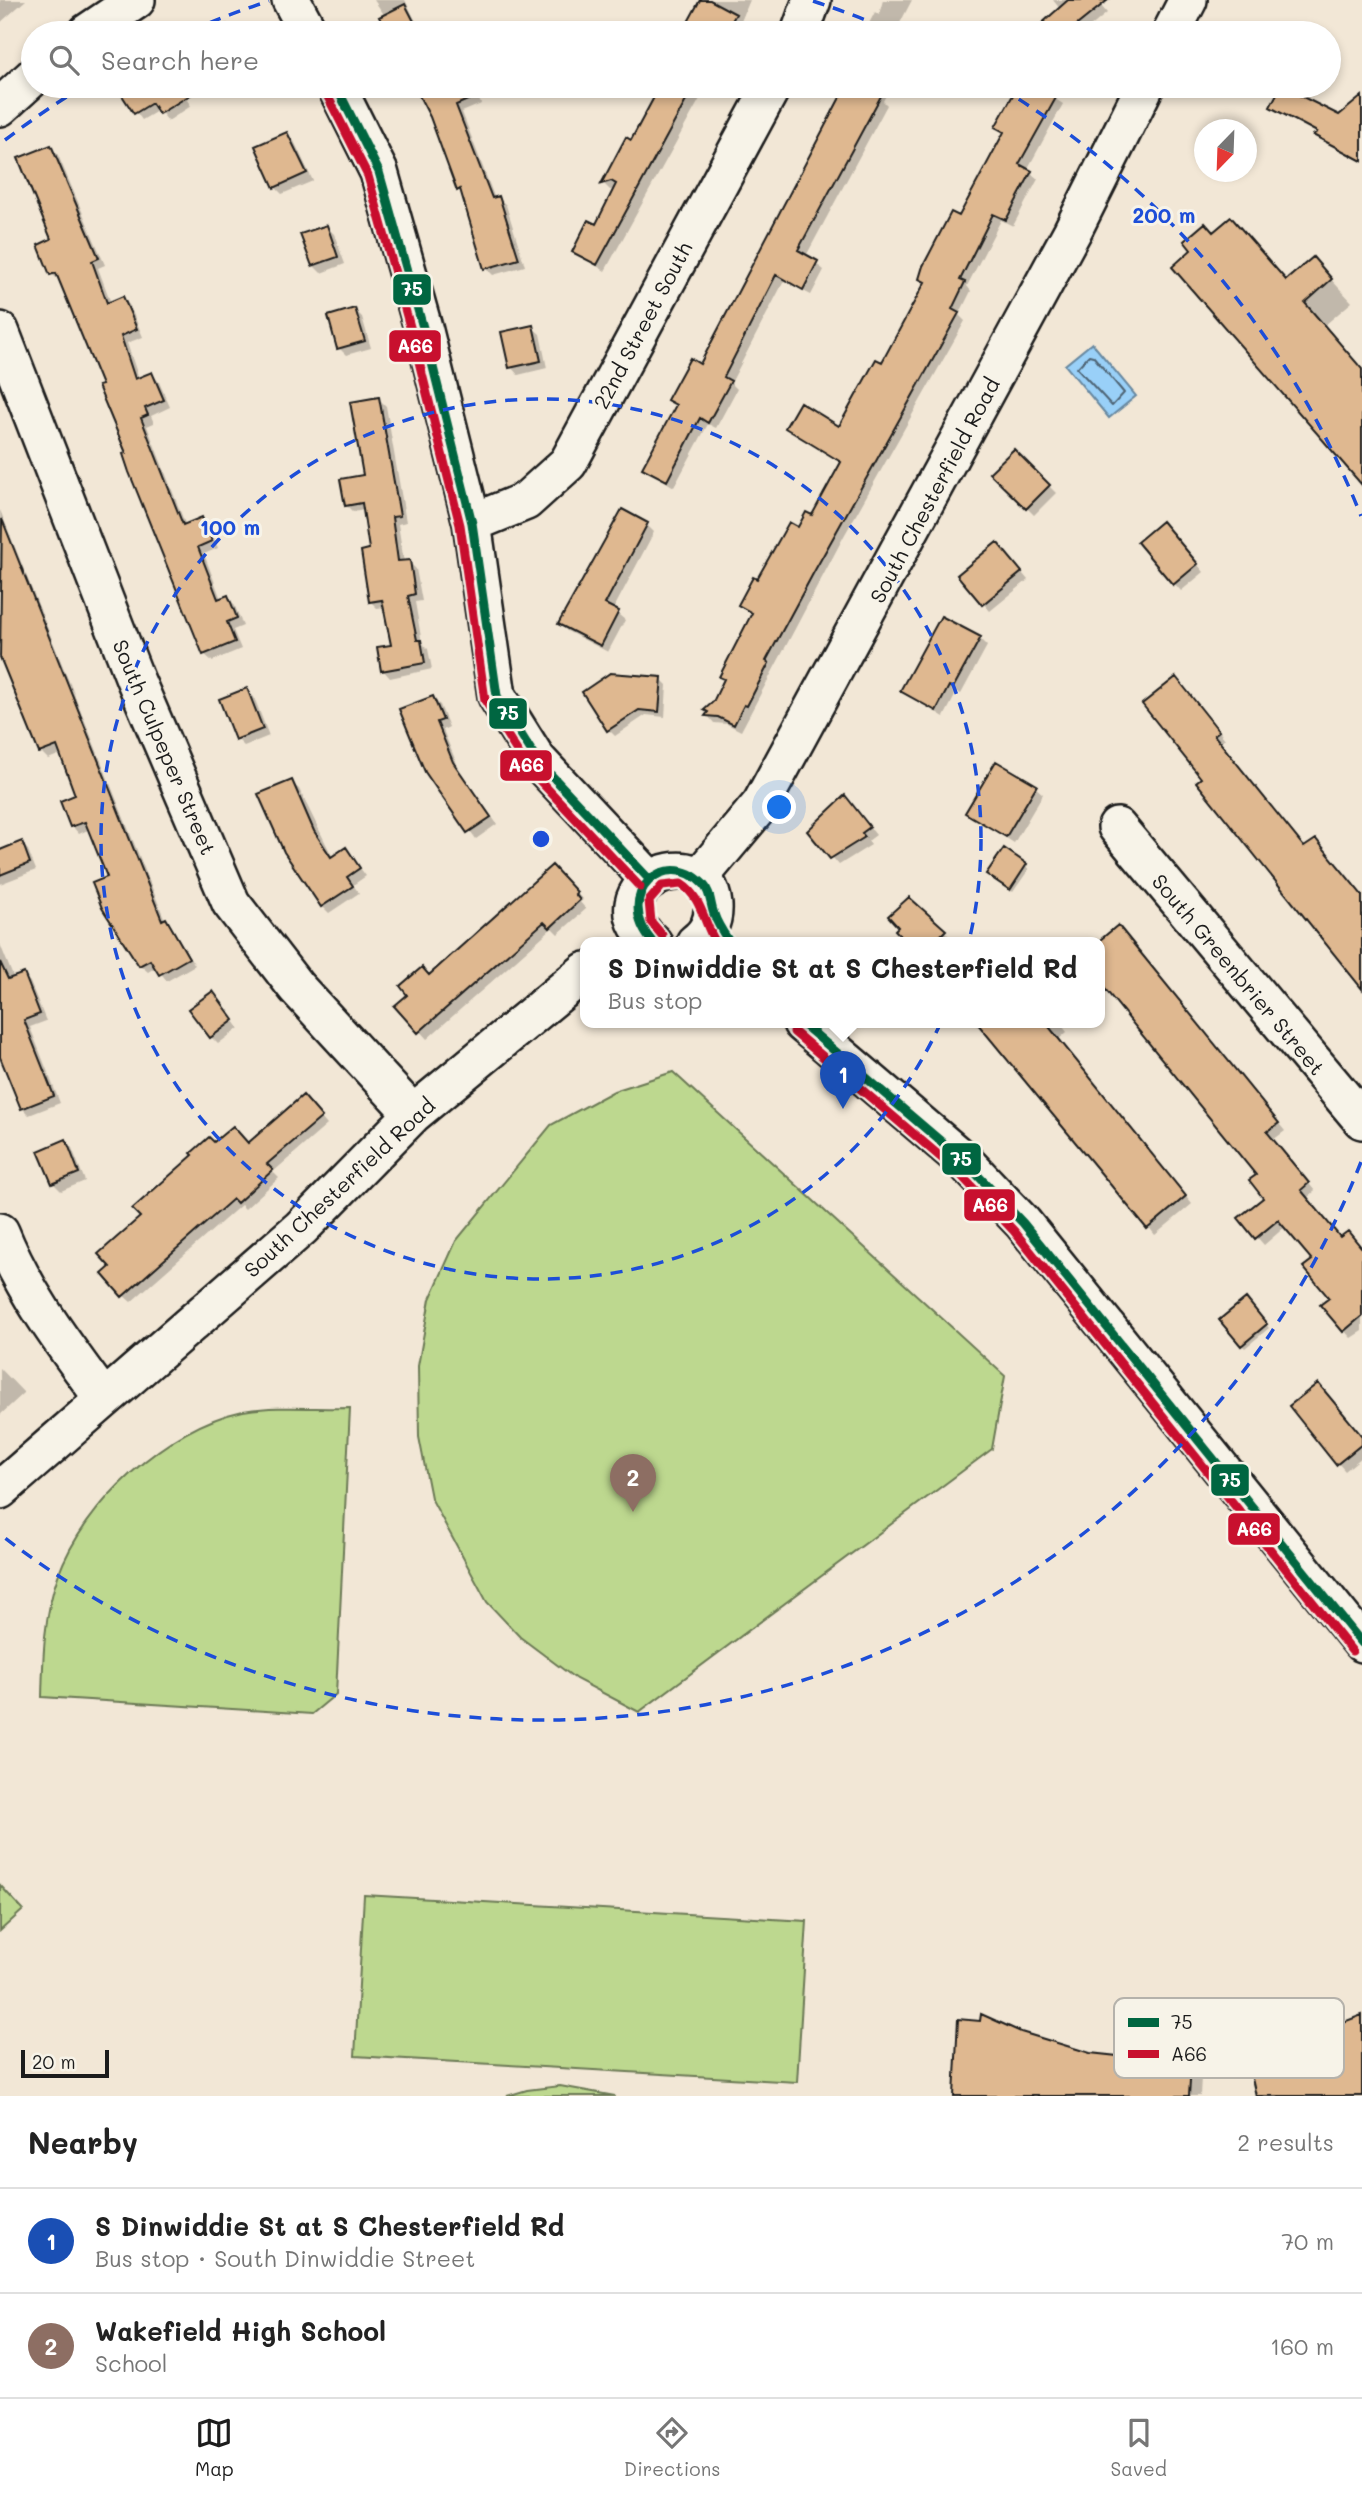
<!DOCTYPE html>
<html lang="en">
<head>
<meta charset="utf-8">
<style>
  :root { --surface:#fff; --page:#f2f2f2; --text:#222; --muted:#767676; --line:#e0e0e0; --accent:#1c1c1c }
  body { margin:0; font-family:Mali,sans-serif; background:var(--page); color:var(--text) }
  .compass { position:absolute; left:1194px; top:119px; width:63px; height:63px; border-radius:50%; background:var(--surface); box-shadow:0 4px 10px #0003; rotate:203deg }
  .scale { position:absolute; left:21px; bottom:18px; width:88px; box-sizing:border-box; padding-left:7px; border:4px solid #1c1c1c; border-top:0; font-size:19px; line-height:24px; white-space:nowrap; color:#1c1c1c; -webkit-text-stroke:5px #f7f3e8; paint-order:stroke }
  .you { position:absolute; left:780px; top:808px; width:24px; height:24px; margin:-18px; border:5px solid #fff; border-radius:50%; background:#1a73e8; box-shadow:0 0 0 10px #1a73e833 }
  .badge { display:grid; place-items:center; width:46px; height:46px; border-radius:50%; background:var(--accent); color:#fff; font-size:23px; font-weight:700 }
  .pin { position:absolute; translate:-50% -58px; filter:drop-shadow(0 2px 4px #0008) }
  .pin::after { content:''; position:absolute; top:37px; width:24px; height:21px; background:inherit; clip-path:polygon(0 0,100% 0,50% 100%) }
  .popup { position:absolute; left:580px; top:937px; width:525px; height:91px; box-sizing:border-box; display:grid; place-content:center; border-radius:14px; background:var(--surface); filter:drop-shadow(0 2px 5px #0005); font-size:23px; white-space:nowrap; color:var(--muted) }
  .popup b { font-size:26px; color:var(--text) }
  .popup::after { content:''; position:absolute; left:50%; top:100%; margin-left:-14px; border:14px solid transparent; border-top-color:var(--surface) }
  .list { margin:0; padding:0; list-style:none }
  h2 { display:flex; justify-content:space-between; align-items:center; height:91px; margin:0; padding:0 28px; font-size:30px }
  h2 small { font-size:23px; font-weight:400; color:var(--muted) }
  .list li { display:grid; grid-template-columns:46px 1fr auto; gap:21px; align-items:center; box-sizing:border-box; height:105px; padding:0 28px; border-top:2px solid var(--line) }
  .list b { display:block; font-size:26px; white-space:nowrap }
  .list p { margin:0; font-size:23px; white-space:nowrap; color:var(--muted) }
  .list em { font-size:23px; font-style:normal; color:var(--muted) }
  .icon { flex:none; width:38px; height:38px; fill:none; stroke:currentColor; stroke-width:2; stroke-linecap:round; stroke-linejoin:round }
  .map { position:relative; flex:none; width:1362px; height:2096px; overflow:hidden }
  .search { position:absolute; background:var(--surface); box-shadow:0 4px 10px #0003; left:21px; right:21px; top:21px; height:77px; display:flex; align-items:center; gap:18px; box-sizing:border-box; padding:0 24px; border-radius:38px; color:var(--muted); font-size:26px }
  .sheet { height:301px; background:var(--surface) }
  nav { display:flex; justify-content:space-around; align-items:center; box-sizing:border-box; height:98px; border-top:2px solid var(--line); background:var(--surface); font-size:19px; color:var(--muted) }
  nav a { display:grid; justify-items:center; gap:4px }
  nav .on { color:var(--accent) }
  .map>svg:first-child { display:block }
</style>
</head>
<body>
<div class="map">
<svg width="1362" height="2096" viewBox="0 0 1362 2096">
  <rect width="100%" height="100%" fill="#f2e7d6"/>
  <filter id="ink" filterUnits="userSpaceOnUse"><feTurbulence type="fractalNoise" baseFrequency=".0143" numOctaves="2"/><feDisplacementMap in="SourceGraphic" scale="14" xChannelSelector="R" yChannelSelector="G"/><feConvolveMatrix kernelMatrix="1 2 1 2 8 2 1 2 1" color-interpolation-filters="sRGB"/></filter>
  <g filter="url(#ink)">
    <path fill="#bdd88f" stroke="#6c7a56" stroke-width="2" d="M 673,1072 L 1005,1376 L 992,1449 L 639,1712 L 576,1679 L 520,1637 L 487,1602 L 431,1498 L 419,1437 L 418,1366 L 430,1299 L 456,1241 L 551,1125 L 614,1091 Z
      M 350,1408 L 336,1694 L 312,1714 L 42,1697 C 43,1657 44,1614 58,1576 C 84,1504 167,1427 243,1411 C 277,1405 316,1409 350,1408 Z
      M 0,1885 L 23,1910 L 0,1931 Z
      M 364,1895 L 807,1921 L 797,2082 L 355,2056 Z
      M 560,2086 L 615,2096 L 507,2096 L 527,2090 Z"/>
    <path fill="#99d0f8" stroke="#6788a0" stroke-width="2" d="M 1092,343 L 1136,396 L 1109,418 L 1065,365 Z"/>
    <path fill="#0003" d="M 0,0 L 26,0 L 0,23 Z
      M 374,0 L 405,0 L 422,33 L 389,33 L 381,18 L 385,16 Z
      M 702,0 L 750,0 L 736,33 L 684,33 Z
      M 883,0 L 912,0 L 899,25 L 912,33 L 864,33 L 875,12 L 879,15 Z
      M 1053,0 L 1096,0 L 1107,13 L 1083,33 L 1035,33 L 1060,9 Z
      M 227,23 L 237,33 L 209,33 Z
      M 127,86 L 178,86 L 191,106 L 168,121 L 159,110 L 142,120 L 120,90 Z
      M 416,86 L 474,86 L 481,104 L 462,112 L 495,199 L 499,198 L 506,205 L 525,266 L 493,275 L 486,268 L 464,195 L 459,190 L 431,116 Z
      M 662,86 L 707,86 L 605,271 L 574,252 L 597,226 L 615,189 L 610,190 L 604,184 L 626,140 L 632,142 Z
      M 848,86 L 891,86 L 883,101 L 887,105 L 806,256 L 824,270 L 811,295 L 784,281 L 731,383 L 737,389 L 716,428 L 708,424 L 674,487 L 644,468 L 677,407 L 669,400 L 700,366 Z
      M 1020,86 L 1035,86 L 1063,104 L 1027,170 L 1038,179 L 1013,226 L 1001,220 L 967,286 L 971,291 L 959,315 L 965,321 L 844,536 L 741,731 L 727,724 L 714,723 L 708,716 L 726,681 L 721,676 L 753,615 L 740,605 L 799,529 L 813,518 L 843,464 L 787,428 L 840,428 L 883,364 L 926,284 L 921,278 L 960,218 L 1004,134 L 997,127 Z
      M 1282,87 L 1339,117 L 1362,99 L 1362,162 L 1318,138 L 1315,135 L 1318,133 L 1275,110 L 1272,107 Z
      M 287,134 L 294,141 L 313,181 L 282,194 L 275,187 Z
      M 51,147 L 58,155 L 105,265 L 98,268 L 111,303 L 123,298 L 130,306 L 143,337 L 127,343 L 139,379 L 152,374 L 159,382 L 170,407 L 151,416 L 154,423 L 147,426 L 186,526 L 202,519 L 209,527 L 218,548 L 204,554 L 221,599 L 227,597 L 234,604 L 243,626 L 233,630 L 241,649 L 212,661 L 204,654 L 61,281 L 51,274 Z
      M 1231,219 L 1288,281 L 1313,260 L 1352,302 L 1325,325 L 1362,368 L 1362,482 L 1193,250 Z
      M 327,227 L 334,234 L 345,264 L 321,273 L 313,265 Z
      M 355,310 L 362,317 L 371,348 L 346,355 L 339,348 Z
      M 532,327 L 540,334 L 547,368 L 518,375 L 511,367 Z
      M 379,399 L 386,406 L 406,522 L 398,524 L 404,562 L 409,562 L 416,569 L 422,601 L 415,602 L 422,643 L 428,649 L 432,669 L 390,678 L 383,670 L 393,646 L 385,607 L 377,608 L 370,601 L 371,551 L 364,510 L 353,512 L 346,505 L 365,477 Z
      M 1014,451 L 1056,493 L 1034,515 L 992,473 Z
      M 0,510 L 165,920 L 195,965 L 167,981 L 156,967 L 148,972 L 140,965 L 104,907 L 109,878 L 90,829 L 79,834 L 72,826 L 62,802 L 77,796 L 61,754 L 48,759 L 41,752 L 0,651 Z
      M 647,525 L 654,532 L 613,610 L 625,620 L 608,652 L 567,631 L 560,624 Z
      M 1169,531 L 1204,572 L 1181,591 L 1174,583 Z
      M 1004,551 L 1028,580 L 990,611 L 959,575 Z
      M 980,639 L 987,646 L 961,694 L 957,692 L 944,717 L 902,691 Z
      M 661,679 L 667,685 L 665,717 L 646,715 L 615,736 L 609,730 Z
      M 1183,687 L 1225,739 L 1220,743 L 1305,849 L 1362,896 L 1362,984 L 1204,778 Z
      M 246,690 L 254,697 L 269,736 L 244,746 L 237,739 Z
      M 432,698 L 440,705 L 449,727 L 443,730 L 460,771 L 497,824 L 476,839 L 427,771 Z
      M 291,782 L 299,789 L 333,858 L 346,849 L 366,876 L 353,885 L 359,893 L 329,913 L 322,906 Z
      M 1035,787 L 1043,794 L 1014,843 L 968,813 Z
      M 852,805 L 876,835 L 868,841 L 871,845 L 839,865 L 810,831 Z
      M 21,843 L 28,850 L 36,870 L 0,884 L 0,851 Z
      M 1004,851 L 1029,869 L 1013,892 L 991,877 Z
      M 559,874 L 583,900 L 580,902 L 586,909 L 558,934 L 552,928 L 427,1039 L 397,1006 Z
      M 909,899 L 945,932 L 952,939 L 948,943 L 910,943 L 901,927 Z
      M 1118,927 L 1285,1131 L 1273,1140 L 1315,1191 L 1307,1198 L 1341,1239 L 1362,1249 L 1362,1331 L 1351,1338 L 1322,1306 L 1331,1298 L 1314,1261 L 1286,1226 L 1264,1245 L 1241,1219 L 1266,1198 L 1258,1175 L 1099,943 Z
      M 0,944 L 14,979 L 23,975 L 30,982 L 46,1021 L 30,1027 L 60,1103 L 29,1115 L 22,1108 L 0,1053 Z
      M 220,1001 L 239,1028 L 218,1044 L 211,1037 Z
      M 993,1023 L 1060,1023 L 1067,1032 L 1059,1039 L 1075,1064 L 1192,1204 L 1155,1235 Z
      M 310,1105 L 327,1125 L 273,1172 L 279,1178 L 245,1209 L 241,1205 L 131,1302 L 123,1295 L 112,1267 L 142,1217 L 214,1145 L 249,1145 Z
      M 65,1141 L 72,1148 L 85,1181 L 61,1191 L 53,1183 Z
      M 1249,1304 L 1269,1328 L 1245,1348 L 1242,1345 Z
      M 0,1368 L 24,1393 L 0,1415 Z
      M 1362,1437 L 1362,1457 L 1345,1471 L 1338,1463 Z
      M 1020,2033 L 1089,2054 L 1190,2066 L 1201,2077 L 1200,2096 L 955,2096 Z"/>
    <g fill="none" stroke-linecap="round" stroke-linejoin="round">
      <path stroke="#4e6474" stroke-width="2" d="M 1089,355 L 1093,356 L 1124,393 L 1112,406 L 1077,368 Z"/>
    </g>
    <path fill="#dfb890" stroke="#1c1c1c" stroke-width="2" d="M 700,0 L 710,0 L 736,14 L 725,33 L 682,33 Z
      M 1068,0 L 1108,0 L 1067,33 L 1031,33 Z
      M 405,4 L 420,33 L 388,33 L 379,17 Z
      M 116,86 L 205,86 L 159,114 L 152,103 L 134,114 Z
      M 414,86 L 500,86 L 456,105 L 492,198 L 499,196 L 519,259 L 484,269 L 460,189 L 457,191 L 430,117 Z
      M 660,86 L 694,86 L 597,265 L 572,252 L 588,220 L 596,224 L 616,184 L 611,181 L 601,184 L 626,137 L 631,140 Z
      M 846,86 L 861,86 L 881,96 L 798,250 L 818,261 L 803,290 L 776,275 L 724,377 L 731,381 L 708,423 L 700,418 L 667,481 L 642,468 L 676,405 L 667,400 L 690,358 L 700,364 Z
      M 1018,86 L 1039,86 L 1057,96 L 1019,164 L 1032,171 L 1006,220 L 993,214 L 960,280 L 965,282 L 952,309 L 959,313 L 815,570 L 766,661 L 769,663 L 747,706 L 744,705 L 734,725 L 718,717 L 705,716 L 708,712 L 704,710 L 713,702 L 724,679 L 719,677 L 752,613 L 738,605 L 753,577 L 757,579 L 789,522 L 798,527 L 806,512 L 812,515 L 841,462 L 785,428 L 800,402 L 839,426 L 876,359 L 882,362 L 925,282 L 919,279 L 923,266 L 951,212 L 959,216 L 1004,132 L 995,127 Z
      M 1281,86 L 1339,115 L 1362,96 L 1362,161 L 1313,135 L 1317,132 L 1270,107 Z
      M 287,132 L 307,173 L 274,188 L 255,146 Z
      M 51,145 L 99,258 L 92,261 L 107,303 L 123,296 L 137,329 L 121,336 L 135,379 L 152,372 L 164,400 L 145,408 L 148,415 L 141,418 L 183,525 L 202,517 L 212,541 L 198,547 L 218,599 L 228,595 L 237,618 L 227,622 L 235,642 L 203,655 L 129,472 L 123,454 L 126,453 L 98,386 L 102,385 L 56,273 L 50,275 L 38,245 L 51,239 L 18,158 Z
      M 1231,217 L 1286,280 L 1313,257 L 1332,279 L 1305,303 L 1362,369 L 1362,485 L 1172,267 L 1191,250 L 1184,241 L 1205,223 L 1213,232 Z
      M 327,225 L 338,257 L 312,266 L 300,234 Z
      M 355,308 L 365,341 L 337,349 L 328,316 Z
      M 533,325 L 541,361 L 509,368 L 501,332 Z
      M 379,397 L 400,516 L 392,517 L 398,561 L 410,560 L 415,594 L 408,596 L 417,640 L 421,640 L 425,663 L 381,671 L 377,647 L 391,645 L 382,600 L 369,602 L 361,551 L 369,549 L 362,503 L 345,506 L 340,479 L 363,475 L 350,402 Z
      M 1014,449 L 1050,485 L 1026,509 L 989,473 Z
      M 622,509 L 648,523 L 605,604 L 619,611 L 601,646 L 558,624 Z
      M 2,519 L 162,920 L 166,918 L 189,958 L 159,975 L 150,960 L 139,966 L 102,908 L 92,883 L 107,877 L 85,822 L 70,827 L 60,801 L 75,795 L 57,746 L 39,753 L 0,657 Z
      M 1162,521 L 1198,564 L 1173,585 L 1137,542 Z
      M 997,542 L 1022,572 L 982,605 L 957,575 Z
      M 941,616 L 981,637 L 953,688 L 949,686 L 936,711 L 900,691 Z
      M 610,673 L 662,677 L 659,712 L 639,710 L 607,731 L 582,692 Z
      M 1176,677 L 1219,731 L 1214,735 L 1304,847 L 1316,839 L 1362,895 L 1362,989 L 1196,782 L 1201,778 L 1142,704 Z
      M 247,688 L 263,729 L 235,740 L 219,699 Z
      M 433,696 L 443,720 L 437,722 L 453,762 L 491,817 L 467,833 L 425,772 L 399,709 Z
      M 996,761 L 1037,785 L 1006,837 L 965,813 Z
      M 292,780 L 314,831 L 331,857 L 346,847 L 360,868 L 347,877 L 353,886 L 321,907 L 284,852 L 258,794 Z
      M 845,795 L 870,827 L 862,833 L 865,837 L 830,859 L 807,831 Z
      M 22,841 L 30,863 L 0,875 L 0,850 Z
      M 1004,848 L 1027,864 L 1010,890 L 986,874 Z
      M 552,865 L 577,892 L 575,894 L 580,900 L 550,928 L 544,922 L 418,1033 L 394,1006 L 407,995 L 400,986 L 422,967 L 429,975 Z
      M 909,897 L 946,930 L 933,943 L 907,943 L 895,930 L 898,927 L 888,916 Z
      M 1118,925 L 1279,1123 L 1267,1132 L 1309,1183 L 1301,1190 L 1340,1237 L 1348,1231 L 1362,1248 L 1362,1316 L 1343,1332 L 1320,1305 L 1329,1298 L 1303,1267 L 1312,1260 L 1278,1220 L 1255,1239 L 1238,1218 L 1263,1198 L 1249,1180 L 1256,1175 L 1100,983 L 1100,940 Z
      M 0,962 L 8,979 L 24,973 L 40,1014 L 24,1020 L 54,1096 L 21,1109 L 0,1057 Z
      M 213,991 L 234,1020 L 210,1038 L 188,1009 Z
      M 977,1023 L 1046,1023 L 1186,1196 L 1147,1229 Z
      M 303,1095 L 322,1117 L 267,1164 L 273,1170 L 237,1203 L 233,1199 L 122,1297 L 102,1274 L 110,1267 L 98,1254 L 140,1217 L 132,1209 L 193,1155 L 191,1153 L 209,1137 L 214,1142 L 233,1126 L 248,1143 Z
      M 66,1139 L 79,1173 L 52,1184 L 38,1151 Z
      M 1246,1298 L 1267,1324 L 1241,1346 L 1219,1320 Z
      M 1318,1383 L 1362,1436 L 1362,1444 L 1336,1465 L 1289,1406 Z
      M 1342,2011 L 1344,2022 L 1362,2015 L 1362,2096 L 1256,2096 L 1243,2039 L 1314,2025 L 1313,2017 Z
      M 981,2014 L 1021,2032 L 1090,2053 L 1191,2064 L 1189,2096 L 954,2096 L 958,2019 L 980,2021 Z"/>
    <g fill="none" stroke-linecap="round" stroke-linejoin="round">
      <g stroke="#1c1c1c" stroke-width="42">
        <path id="minor" d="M 291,0 L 309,33
          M 87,33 L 136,0
          M 800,33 L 812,0
          M 1171,33 L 1188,0
          M 336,86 L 379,172 L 424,331 L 472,523 L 497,696 L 537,760 L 649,879
          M 0,107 L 33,77
          M 0,331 L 135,679 L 231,903 L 296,987 L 413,1114
          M 472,523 L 526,501 L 568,463 L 772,86
          M 1117,827 L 1362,1120
          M 698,879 L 761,804 L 1072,232 L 1145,86
          M 653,943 C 588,887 707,835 713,905 C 714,921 708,933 695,943
          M 802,1023 L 965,1162 L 1023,1223 L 1362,1643
          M 0,1232 C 25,1294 64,1345 103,1398
          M 0,1490 L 301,1228 L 413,1114 L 586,971"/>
      </g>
      <use href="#minor" stroke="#f7f3e8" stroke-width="37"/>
      <g stroke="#f7f3e8" stroke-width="14">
        <path id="bus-1" d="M 336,86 L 379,172 L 424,331 L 472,523 L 497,696 L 537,760 L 649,879
          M 653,943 C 611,893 667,847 703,884 C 711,892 710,904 714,914 C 717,924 724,934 730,943
          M 802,1023 L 965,1162 L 1023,1223 L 1362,1643"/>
      </g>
      <g stroke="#f7f3e8" stroke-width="14">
        <path id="bus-2" d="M 325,91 L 368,176 L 412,334 L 460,525 L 485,700 L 527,767 L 640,887
          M 662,935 L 651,922 L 649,901 L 662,886 L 681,884 C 702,897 703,922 716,943
          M 794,1032 L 957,1171 L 1014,1231 L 1352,1651"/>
      </g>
      <use href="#bus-1" stroke="#006641" stroke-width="9"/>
      <use href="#bus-2" stroke="#c8102e" stroke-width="9"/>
    </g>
  </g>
  <g fill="none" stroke="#1d4ed8" stroke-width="3.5" stroke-dasharray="12 9">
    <circle cx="541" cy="839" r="440"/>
    <path d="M1361 1162A881 881 0 0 1 5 1538M5 140A881 881 0 0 1 81 88M190 31A881 881 0 0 1 269 1M813 1A881 881 0 0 1 892 31M1001 88A881 881 0 0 1 1361 516"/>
  </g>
  <g text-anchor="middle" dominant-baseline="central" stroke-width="6" stroke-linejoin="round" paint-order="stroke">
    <g font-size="21" fill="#1c1c1c" stroke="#f7f3e8">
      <text transform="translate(642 325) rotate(-62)">22nd Street South</text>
      <text transform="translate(934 490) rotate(-62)">South Chesterfield Road</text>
      <text transform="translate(165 747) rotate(67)">South Culpeper Street</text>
      <text transform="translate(1239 974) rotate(50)">South Greenbrier Street</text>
      <text transform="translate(339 1187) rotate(-43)">South Chesterfield Road</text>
    </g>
  </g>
  <rect x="1114" y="1998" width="230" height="80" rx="10" fill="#f7f3e8" stroke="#b5b2ab" stroke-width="2"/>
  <rect x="1128" y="2018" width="31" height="9" fill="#006641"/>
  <rect x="1128" y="2050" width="31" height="8" fill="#c8102e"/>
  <g font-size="19" fill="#1c1c1c">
    <text x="1171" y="2029">75</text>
    <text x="1171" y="2061">A66</text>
  </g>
  <circle cx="541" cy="839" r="10" fill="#1d4ed8" stroke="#f7f3e8" stroke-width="3.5"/>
  <g font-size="21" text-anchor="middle" font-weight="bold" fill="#1d4ed8" stroke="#f7f3e8" stroke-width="6" stroke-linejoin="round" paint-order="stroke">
    <text x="1164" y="223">200 m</text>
    <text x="230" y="535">100 m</text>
  </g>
  <g stroke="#f7f3e8" stroke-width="2.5">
    <rect x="392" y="273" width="40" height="33" rx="7" fill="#006641"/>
    <rect x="388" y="329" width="54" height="34" rx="7" fill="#c8102e"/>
    <rect x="488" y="697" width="40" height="33" rx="7" fill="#006641"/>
    <rect x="499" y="749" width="54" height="33" rx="7" fill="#c8102e"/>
    <rect x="941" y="1142" width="41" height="34" rx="7" fill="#006641"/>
    <rect x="963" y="1188" width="53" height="34" rx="7" fill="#c8102e"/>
    <rect x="1210" y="1463" width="40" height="34" rx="7" fill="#006641"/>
    <rect x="1227" y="1512" width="54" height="34" rx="7" fill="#c8102e"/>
  </g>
  <g font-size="19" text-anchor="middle" font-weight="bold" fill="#fff">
    <text x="412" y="296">75</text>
    <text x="415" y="353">A66</text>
    <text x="508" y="720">75</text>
    <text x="526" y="772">A66</text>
    <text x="961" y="1166">75</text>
    <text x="990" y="1212">A66</text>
    <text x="1230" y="1487">75</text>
    <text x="1254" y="1536">A66</text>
  </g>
</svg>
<svg class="compass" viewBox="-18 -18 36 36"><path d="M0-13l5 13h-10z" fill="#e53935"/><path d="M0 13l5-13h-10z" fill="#767676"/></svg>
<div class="scale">20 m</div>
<div class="you"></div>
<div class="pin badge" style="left:843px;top:1109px;background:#1a4fb4">1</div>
<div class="popup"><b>S Dinwiddie St at S Chesterfield Rd</b>Bus stop</div>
<div class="pin badge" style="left:633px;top:1512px;background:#8d6e63">2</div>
<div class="search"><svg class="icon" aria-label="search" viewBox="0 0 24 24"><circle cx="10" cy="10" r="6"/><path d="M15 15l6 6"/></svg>Search here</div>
</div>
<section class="sheet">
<h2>Nearby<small>2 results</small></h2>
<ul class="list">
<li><span class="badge" style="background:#1a4fb4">1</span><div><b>S Dinwiddie St at S Chesterfield Rd</b><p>Bus stop · South Dinwiddie Street</p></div><em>70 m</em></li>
<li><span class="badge" style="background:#8d6e63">2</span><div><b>Wakefield High School</b><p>School</p></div><em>160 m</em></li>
</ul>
</section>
<nav>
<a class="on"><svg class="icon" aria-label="map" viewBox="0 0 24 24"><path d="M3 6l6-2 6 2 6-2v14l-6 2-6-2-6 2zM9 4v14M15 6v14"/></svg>Map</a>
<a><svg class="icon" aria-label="directions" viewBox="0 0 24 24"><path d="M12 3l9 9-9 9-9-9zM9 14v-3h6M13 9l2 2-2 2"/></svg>Directions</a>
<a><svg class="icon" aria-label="saved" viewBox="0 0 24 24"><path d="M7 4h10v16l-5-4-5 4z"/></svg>Saved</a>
</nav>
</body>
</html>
